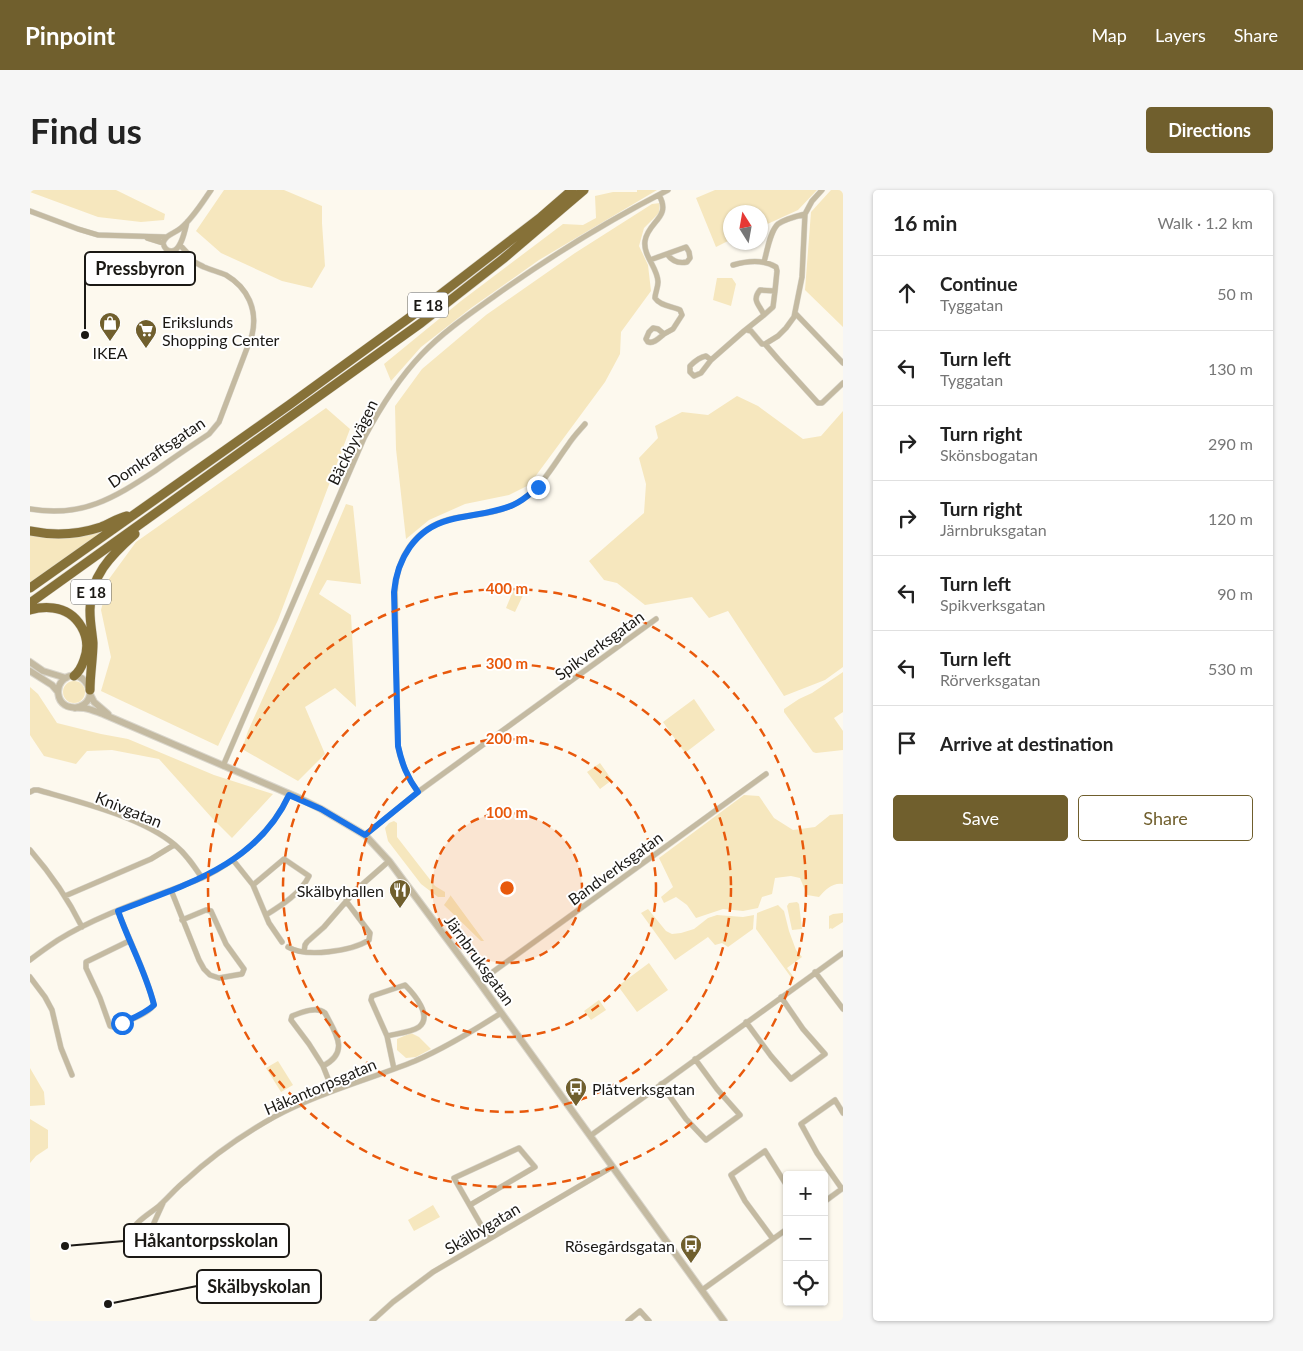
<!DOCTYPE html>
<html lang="en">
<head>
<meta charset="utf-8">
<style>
  :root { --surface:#fff; --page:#f6f6f6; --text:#222; --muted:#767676; --line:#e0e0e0; --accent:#705f2d }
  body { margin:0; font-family:Lato,sans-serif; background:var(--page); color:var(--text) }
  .controls { position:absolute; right:15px; bottom:15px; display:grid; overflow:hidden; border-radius:5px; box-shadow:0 1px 4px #0004 }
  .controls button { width:45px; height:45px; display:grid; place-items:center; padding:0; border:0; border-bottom:1px solid var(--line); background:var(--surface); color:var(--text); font:25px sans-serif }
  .compass { position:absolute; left:693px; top:15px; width:45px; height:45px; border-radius:50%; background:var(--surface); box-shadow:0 1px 4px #0004; rotate:349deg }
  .stop { position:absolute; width:15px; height:15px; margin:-11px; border:4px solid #1a73e8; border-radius:50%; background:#fff }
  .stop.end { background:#1a73e8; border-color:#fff; box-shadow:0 1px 5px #0008 }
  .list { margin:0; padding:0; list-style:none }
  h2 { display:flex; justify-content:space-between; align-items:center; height:65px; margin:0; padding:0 20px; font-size:21px }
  h2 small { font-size:16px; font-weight:400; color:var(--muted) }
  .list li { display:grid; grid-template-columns:32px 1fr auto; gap:15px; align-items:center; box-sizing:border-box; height:75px; padding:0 20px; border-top:1px solid var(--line) }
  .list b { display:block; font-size:19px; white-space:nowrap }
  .list p { margin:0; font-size:16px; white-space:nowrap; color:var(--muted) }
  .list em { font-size:16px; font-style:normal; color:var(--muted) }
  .actions { display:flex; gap:10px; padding:15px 20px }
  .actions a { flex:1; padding:11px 0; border:1px solid var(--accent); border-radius:5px; text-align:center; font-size:18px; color:var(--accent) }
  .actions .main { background:var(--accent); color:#fff }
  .icon { flex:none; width:28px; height:28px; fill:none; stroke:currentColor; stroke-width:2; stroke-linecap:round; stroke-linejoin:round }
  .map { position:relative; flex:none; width:813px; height:1131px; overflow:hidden; border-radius:5px }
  header { display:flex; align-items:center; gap:30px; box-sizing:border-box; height:70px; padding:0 25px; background:var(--accent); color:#fff }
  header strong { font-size:24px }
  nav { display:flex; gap:28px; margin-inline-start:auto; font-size:18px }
  .intro { display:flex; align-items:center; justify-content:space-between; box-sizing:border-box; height:120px; padding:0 30px }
  h1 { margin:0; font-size:35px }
  .button { padding:12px 22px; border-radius:5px; background:var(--accent); color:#fff; font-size:18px; font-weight:700 }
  main { display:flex; gap:30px; padding:0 30px }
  aside { flex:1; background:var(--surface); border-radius:5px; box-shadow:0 1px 4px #0004 }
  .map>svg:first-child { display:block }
</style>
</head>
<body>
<header>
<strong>Pinpoint</strong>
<nav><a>Map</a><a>Layers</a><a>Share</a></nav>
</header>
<div class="intro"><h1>Find us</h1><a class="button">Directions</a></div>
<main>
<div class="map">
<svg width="813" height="1131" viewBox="0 0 813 1131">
  <rect width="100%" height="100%" fill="#fdf9ee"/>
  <path fill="#f6e7be" d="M 0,0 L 86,0 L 135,24 L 134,30 L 111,32 L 68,27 L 0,2 Z
    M 194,0 L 254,0 L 292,16 L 292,33 L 295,76 L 282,98 L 252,91 L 191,63 L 166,41 Z
    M 607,0 L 627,0 L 509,70 L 441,118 L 391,157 L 361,191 L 354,174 L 431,111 L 533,34 L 553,35 L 566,28 L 565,6 L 583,2 L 607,2 Z
    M 685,0 L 787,0 L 768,20 L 731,37 L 731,22 L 701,22 L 700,50 L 686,57 L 666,8 Z
    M 801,0 L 813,0 L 813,137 L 775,100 L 781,22 Z
    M 630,13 L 629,23 L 614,38 L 609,56 L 618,75 L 621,101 L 591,142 L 590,164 L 575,192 L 499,295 L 479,305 L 435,314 L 399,330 L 376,349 L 366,259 L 365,216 L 392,179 L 456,125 L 545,63 L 622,14 Z
    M 687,88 L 702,88 L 706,94 L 701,116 L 683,110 Z
    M 707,206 L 728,216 L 773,249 L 791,246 L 813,221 L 813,477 L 795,490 L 754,506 L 698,421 L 679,428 L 662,407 L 615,415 L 587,393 L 574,390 L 559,371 L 614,323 L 616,294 L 609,268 L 628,248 L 625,236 L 652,222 L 678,225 Z
    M 296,218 L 320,239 L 248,430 L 188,556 L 71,501 L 81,467 L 71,420 L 79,389 L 106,352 Z
    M 316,314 L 323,316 L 331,394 L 297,390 L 289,404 L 321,425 L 326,517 L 305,498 L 275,517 L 295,564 L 268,591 L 212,559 L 218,541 L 245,481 Z
    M 78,338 L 0,393 L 0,344 Z
    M 483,401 L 493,405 L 485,422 L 476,418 Z
    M 813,482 L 813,522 L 804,528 L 813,541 L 813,560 L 786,563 L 783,562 L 754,522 L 754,519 L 769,509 L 782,503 Z
    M33 502a11 11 0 1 1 22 0a11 11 0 1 1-22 0Z
    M 0,497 L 8,504 L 27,533 L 71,544 L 98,549 L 184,585 L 243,604 L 202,648 L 182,628 L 129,569 L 82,560 L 57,561 L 46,574 L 14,566 L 0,545 Z
    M 664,509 L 685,540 L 655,563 L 633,532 Z
    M 570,573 L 582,590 L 570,599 L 557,582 Z
    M 714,605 L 729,606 L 744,628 L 763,640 L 785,637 L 800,625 L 813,624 L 813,694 C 803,692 795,700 789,707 L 777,705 L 770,688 L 761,686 L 745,688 L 742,704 L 732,707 L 728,718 L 713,721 L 693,719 L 666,728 L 657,715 L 646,707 L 634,713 L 631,707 L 643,697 L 629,668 Z
    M 364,631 L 367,633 L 367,647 L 405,696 L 415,702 L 415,707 L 408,707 L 391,694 L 358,651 L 355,638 L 359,633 Z
    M 421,705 L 421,706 L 454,751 L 451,751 L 414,715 Z
    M 767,712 L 769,714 L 772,739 L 762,740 L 757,716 L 759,713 Z
    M 748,715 L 754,721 L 759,741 L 766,760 L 772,767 L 757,778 L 765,789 L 763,790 L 726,739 L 727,723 Z
    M 618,719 L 636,741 L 642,744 L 651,743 L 664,739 L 678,728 L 687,725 L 713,727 L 724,725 L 723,739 L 698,757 L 692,753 L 685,755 L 678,747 L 645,770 L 611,723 Z
    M 813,723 L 813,732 L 802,739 L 801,738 L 799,739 L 799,726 L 803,724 Z
    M 619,773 L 638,800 L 607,822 L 588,796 Z
    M 569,810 L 576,820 L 561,830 L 554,821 Z
    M 381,843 L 389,847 L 401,859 L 386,867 L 376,868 L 367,860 L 367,849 Z
    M 248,871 L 263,895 L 251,902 L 236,878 Z
    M 0,878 L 14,902 L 15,915 L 0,916 Z
    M 0,929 L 18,940 L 18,958 L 6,966 L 0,973 Z
    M 403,1015 L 410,1027 L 384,1041 L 378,1030 Z"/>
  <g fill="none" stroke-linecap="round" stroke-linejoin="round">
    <g stroke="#d9d5cb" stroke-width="6">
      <path id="minor" d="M 792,0 L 782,11 L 775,24 L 772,87 L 764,127 L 756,138 L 748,146 L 735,154 L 748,169 L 788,213 L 792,213 L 813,193
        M 629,5 C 642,28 618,31 615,51 C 613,66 628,78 628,92 C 628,98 625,103 625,108 C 630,116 642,116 650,120 L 652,125 L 643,139 L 634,144 L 628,139 L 623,138 L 619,142 L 616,149 L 618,152 C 624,154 629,148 634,144
        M 0,21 L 48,39 L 68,45 L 136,47
        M 157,32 C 155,40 151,62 141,61 C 136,61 134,57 133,53 C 136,44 144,44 151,38 C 163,28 172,13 181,0
        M 117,48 L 133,53
        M 150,55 L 163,69
        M 620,70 L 656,57 L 659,62 L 660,68 L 657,72 C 648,74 642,71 637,64
        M 734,72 C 737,62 740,41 748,34 C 755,29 767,26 775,24
        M 703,75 C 717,71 733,69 746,77 L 747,81 L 745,101 L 730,100 C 721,111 730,115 734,125 L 743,117 L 745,101
        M 765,123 L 813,173
        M 717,140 L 721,141 L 732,154 L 735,154
        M 681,170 L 676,166 C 670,167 665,171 660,176 L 660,182 L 664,186 L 671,183 L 681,170 L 714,141 L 734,125
        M 0,319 C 52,328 84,308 125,281 C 143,268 161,256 179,244 L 189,232 L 222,145 C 228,120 218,98 196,85 C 189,82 181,80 174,77 C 164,72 154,66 143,61
        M 193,576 L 334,248 C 350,218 368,189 392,164 C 414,141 441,123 466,105 C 521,66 579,30 638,0
        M 0,602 L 4,600 L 8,600 C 50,612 112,627 145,655 C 156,664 164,676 172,688
        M 388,602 C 377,587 371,573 368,556 L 365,402 C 367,365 387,336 425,328 C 448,324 472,323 492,310 C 512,297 524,274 538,255 C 543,247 549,241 555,234
        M 335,645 L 388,602 L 626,429
        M 0,660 C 21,684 38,709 52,737
        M 203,670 L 223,695 L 239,733 L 252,752
        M 223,695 L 254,669 L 279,686 C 271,703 252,715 236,725
        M 141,700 L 169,770 L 174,779 L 180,785 L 189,788 L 212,784 L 214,779 L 196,754 L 181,721 L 176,720 L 152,730
        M 35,706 L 121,669 L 144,655
        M 88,721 C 100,753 116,782 124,815 C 115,826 96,831 84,837 L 80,836 L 70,808 L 56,778 L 56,772 L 99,751
        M 258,757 C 276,768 322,761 339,750 L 340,743 L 316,711
        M 274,762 L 275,755 L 277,752 L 294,737 L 326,700 L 359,671
        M 0,770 C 9,763 19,756 28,750 C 71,723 125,707 172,688 C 209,670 242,642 259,605
        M 785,782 L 813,819
        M 0,787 L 15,807 L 22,820 L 31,858 L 42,885
        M 449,792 L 736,584
        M 716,832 L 741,866 L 761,889 L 795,864 L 773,839 L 751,807
        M 357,846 C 365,844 382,842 389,837 C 403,826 384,804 375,795 L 342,806 L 341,810 L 357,846 L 364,879
        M 293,876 C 320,862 306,844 295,823 C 287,816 272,822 262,826 L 261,830 L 279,854 L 293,876 L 303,901
        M 631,894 L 656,929 L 676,950 L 710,925 L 687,899 L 665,869
        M 560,946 L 813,763
        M 812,999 L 787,963 L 771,934 L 805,910 L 813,923
        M 794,1012 L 813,998
        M 133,1013 L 118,1046 L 112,1049 L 105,1047 C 104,1045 103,1042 103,1040 C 103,1033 125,1020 130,1015 C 139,1007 146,998 155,991 C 182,966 212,945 244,927 C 288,903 338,890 385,871 C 415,858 443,841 471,823
        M 440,1015 L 505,977 L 489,958 L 424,988 L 459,1049
        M 743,1049 L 715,1011 L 701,985 L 735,961 L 757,996
        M 672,1100 L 757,1039
        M 342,1131 L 363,1112 L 403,1082 L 582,977
        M 598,1131 L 610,1121 L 619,1131"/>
    </g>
    <g stroke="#d9d5cb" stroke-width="8">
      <path id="tertiary" d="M 0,472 L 13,481 L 36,488
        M 0,481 L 22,495 L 28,502
        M 60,504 L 64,512 L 78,524
        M 45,518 C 77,511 50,471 32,491 C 26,498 27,510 35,515 C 41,519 48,517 54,518 C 61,519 67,522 73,524 L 269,608 L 291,619 L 335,645 L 359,671 L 449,792 L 694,1131"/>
    </g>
    <g stroke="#d9d5cb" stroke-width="10">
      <path id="motorway" d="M 0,341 C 24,346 47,345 71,337 C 79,334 88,328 97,326
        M 0,398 L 259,215 L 394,117 L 511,27 L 542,0
        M 0,413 L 391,133 L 473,69 L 554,0
        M 0,420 C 7,418 15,417 23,418 C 48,421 63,447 54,470 C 52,476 49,482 44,486
        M 60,500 C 60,484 63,468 63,453 C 62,442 60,432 60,422 C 59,387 81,365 105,344"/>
    </g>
    <use href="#minor" stroke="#c4baa1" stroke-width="5"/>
    <use href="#tertiary" stroke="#c4baa1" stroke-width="6"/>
    <use href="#motorway" stroke="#867138" stroke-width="9"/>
  </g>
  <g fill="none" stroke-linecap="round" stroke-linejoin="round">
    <path stroke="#1a73e8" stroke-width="6" d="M 92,833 C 103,828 116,823 124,815 C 116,782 99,753 88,721 C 155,695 227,675 259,605 L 291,619 L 335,645 L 388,602 C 377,587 372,574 368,556 L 364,402 C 367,369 385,339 419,330 C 440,324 463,324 483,315 C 493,311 500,304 508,297"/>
  </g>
  <circle cx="477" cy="698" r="75" fill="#e8590c" fill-opacity=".12"/>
  <g fill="none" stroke="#e8590c" stroke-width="2.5" stroke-dasharray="9 6">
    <circle cx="477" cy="698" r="75"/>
    <circle cx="477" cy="698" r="149"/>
    <circle cx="477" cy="698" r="224"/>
    <circle cx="477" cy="698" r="299"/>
  </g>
  <defs>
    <g id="shop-pin" transform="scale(1.125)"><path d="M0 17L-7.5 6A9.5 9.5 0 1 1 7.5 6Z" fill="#705f2d" stroke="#fff"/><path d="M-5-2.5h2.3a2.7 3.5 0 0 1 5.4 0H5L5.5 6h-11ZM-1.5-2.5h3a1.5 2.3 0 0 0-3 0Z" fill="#fff"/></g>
    <g id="supermarket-pin" transform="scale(1.125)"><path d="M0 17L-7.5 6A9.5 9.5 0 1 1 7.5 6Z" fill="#705f2d" stroke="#fff"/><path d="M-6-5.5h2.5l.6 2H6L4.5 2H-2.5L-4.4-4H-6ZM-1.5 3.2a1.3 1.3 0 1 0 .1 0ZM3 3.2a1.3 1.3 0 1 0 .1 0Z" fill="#fff"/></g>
    <g id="restaurant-pin" transform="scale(1.125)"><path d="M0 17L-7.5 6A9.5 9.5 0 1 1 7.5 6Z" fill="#705f2d" stroke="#fff"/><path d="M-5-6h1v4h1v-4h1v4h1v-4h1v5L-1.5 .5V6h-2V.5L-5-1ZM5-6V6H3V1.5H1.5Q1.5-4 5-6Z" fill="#fff"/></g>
    <g id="bus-pin" transform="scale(1.125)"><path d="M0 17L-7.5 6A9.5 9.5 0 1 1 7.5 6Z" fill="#705f2d" stroke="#fff"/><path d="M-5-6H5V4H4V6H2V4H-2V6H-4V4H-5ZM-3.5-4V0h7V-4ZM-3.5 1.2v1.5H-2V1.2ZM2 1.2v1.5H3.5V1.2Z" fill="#fff"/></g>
  </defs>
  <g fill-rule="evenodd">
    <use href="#shop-pin" x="80" y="133"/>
    <use href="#supermarket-pin" x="116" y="140"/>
    <use href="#restaurant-pin" x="370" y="700"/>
    <use href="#bus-pin" x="546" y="898"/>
    <use href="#bus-pin" x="661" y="1055"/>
  </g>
  <g text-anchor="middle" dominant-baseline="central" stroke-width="4" stroke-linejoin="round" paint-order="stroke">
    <g fill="#fff" stroke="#5f5e5b" stroke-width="1">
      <rect x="378" y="102.5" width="40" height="25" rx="4"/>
      <rect x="41" y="389.5" width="40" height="25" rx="4"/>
    </g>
    <g font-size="15" font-weight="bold" fill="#1b1915">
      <text x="398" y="115">E 18</text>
      <text x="61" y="402">E 18</text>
    </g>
    <g font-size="16" fill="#1b1915" stroke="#fff" text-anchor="start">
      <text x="132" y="131">Erikslunds<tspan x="132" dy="18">Shopping Center</tspan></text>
      <text x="80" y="162" text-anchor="middle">IKEA</text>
      <text x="354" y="700" text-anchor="end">Skälbyhallen</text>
      <text x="562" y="898">Plåtverksgatan</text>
      <text x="645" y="1055" text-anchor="end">Rösegårdsgatan</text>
    </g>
    <g font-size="16" fill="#1b1915" stroke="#fff">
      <text transform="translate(322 252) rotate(-64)">Bäckbyvägen</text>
      <text transform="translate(126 262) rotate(-34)">Domkraftsgatan</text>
      <text transform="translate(569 455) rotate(-36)">Spikverksgatan</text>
      <text transform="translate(99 619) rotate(22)">Knivgatan</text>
      <text transform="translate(585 678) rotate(-36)">Bandverksgatan</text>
      <text transform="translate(450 770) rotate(54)">Järnbruksgatan</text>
      <text transform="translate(290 896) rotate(-23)">Håkantorpsgatan</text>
      <text transform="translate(452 1038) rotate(-31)">Skälbygatan</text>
    </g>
  </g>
  <circle cx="477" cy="698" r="8" fill="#e8590c" stroke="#fff" stroke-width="2.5"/>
  <g font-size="15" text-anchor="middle" font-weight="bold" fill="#e8590c" stroke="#fff" stroke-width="4" stroke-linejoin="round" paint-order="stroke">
    <text x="477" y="404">400 m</text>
    <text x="477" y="479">300 m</text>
    <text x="477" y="554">200 m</text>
    <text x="477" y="628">100 m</text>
  </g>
  <path fill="none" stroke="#1b1915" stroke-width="2" d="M55 145L55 78M35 1056L94 1051M78 1114L167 1096"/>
  <g fill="#1b1915" stroke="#fff" stroke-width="2">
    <circle cx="55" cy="145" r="5"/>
    <circle cx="35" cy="1056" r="5"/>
    <circle cx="78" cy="1114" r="5"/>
  </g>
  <g fill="#fff" stroke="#1b1915" stroke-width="2">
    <rect x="55" y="62" width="110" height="33" rx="5"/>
    <rect x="94" y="1034" width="165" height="33" rx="5"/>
    <rect x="167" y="1080" width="124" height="33" rx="5"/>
  </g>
  <g font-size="18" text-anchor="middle" font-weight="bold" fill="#1b1915">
    <text x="110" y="85">Pressbyron</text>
    <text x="176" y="1057">Håkantorpsskolan</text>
    <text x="229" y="1103">Skälbyskolan</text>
  </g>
</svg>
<div class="controls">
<button>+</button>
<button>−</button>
<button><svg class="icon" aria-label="locate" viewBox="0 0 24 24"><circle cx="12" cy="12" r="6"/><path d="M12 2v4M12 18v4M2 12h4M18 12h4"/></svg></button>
</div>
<svg class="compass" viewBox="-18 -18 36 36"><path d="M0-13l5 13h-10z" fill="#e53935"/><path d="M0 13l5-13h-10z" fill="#767676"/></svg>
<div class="stop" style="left:92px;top:833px"></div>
<div class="stop end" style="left:508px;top:297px"></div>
</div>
<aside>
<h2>16 min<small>Walk · 1.2 km</small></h2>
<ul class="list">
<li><svg class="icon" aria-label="ahead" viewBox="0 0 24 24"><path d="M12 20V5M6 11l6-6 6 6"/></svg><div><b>Continue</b><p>Tyggatan</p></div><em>50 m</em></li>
<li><svg class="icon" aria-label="left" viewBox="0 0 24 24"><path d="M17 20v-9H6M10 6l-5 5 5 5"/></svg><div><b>Turn left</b><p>Tyggatan</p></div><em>130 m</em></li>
<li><svg class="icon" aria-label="right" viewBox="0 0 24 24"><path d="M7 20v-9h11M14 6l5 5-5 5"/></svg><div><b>Turn right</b><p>Skönsbogatan</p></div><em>290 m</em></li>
<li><svg class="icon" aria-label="right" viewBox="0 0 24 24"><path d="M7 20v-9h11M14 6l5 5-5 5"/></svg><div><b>Turn right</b><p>Järnbruksgatan</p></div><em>120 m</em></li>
<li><svg class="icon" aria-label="left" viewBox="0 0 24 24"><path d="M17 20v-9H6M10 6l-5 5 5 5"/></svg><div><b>Turn left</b><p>Spikverksgatan</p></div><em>90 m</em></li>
<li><svg class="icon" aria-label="left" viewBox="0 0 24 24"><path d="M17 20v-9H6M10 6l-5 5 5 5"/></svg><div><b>Turn left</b><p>Rörverksgatan</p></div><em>530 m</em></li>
<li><svg class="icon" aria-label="arrive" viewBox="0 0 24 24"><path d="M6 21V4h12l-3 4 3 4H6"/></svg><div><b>Arrive at destination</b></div></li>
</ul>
<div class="actions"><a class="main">Save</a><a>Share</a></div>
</aside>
</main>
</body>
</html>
